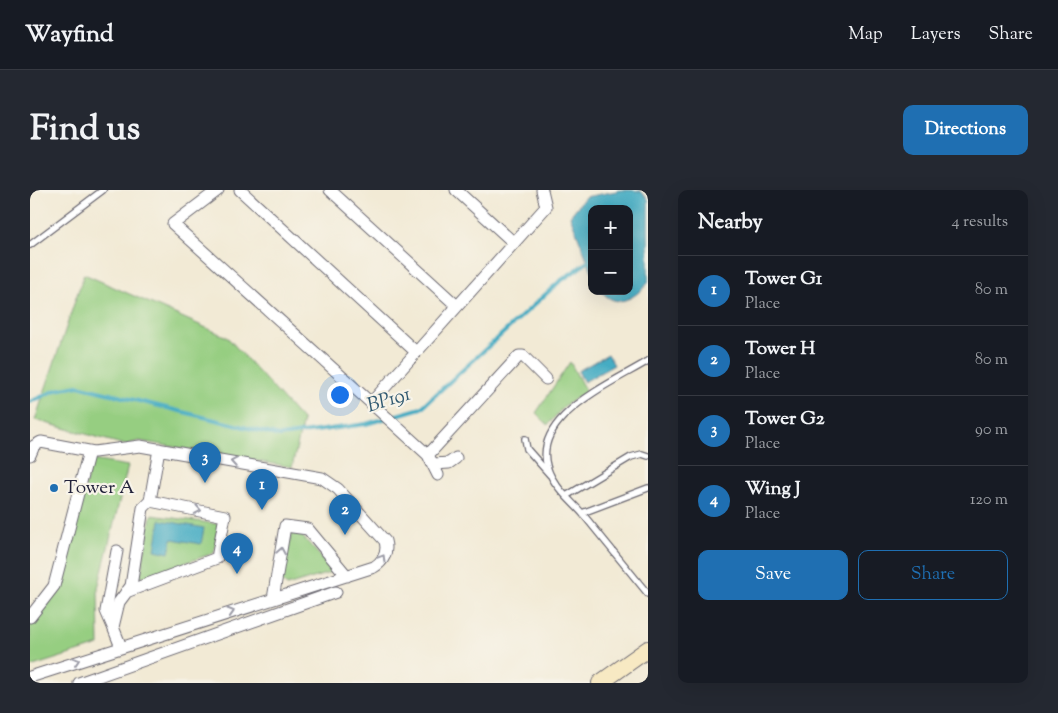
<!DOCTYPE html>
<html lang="en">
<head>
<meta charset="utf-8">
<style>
  :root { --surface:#171b24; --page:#242831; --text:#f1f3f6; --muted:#9ea1a6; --line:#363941; --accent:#1f6fb2 }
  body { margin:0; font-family:"Sorts Mill Goudy",serif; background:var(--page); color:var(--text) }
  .controls { position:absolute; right:15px; top:15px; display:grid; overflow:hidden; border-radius:10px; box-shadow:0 5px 20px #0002 }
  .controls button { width:45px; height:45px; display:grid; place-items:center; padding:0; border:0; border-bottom:1px solid var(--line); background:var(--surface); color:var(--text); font:25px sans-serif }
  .you { position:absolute; left:309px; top:204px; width:18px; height:18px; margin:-12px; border:4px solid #fff; border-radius:50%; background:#1a73e8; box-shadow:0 0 0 8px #1a73e833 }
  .badge { display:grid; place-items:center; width:32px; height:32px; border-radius:50%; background:var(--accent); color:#fff; font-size:16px; font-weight:700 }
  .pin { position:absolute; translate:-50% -41px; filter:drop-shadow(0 1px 2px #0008) }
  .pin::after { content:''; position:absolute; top:26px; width:18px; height:15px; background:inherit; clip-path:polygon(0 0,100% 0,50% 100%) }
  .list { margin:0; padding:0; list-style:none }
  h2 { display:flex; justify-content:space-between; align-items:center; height:65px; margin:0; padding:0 20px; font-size:21px }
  h2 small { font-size:16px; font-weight:400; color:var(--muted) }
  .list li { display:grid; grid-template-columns:32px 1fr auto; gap:15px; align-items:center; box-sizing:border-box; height:70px; padding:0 20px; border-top:1px solid var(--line) }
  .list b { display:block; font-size:19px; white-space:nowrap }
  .list p { margin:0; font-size:16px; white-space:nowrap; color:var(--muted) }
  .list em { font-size:16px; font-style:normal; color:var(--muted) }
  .actions { display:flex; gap:10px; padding:15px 20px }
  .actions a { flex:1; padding:11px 0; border:1px solid var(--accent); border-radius:10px; text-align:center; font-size:18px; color:var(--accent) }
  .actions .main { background:var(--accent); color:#fff }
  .map { position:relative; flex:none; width:618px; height:493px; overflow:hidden; border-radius:10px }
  header { display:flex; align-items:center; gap:30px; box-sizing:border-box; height:70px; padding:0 25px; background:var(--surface); border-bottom:1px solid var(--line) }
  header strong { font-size:24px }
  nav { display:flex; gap:28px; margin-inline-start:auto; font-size:18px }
  .intro { display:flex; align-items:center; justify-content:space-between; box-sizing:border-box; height:120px; padding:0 30px }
  h1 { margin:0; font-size:35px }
  .button { padding:12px 22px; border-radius:10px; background:var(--accent); color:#fff; font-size:18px; font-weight:700 }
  main { display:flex; gap:30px; padding:0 30px }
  aside { flex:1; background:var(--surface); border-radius:10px; box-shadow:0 5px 20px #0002 }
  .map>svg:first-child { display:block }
</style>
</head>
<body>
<header>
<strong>Wayfind</strong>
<nav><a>Map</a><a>Layers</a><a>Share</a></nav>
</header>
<div class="intro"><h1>Find us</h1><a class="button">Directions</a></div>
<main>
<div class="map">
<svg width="618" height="493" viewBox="0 0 618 493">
  <rect width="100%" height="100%" fill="#f7f3e8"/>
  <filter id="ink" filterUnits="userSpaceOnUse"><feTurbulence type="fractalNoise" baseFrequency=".02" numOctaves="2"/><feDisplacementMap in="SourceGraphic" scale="10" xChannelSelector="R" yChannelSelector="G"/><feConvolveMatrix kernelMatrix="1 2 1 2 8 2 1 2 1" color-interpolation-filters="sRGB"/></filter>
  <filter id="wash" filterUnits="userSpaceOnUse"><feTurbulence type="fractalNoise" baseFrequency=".0096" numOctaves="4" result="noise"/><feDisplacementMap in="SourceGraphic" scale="20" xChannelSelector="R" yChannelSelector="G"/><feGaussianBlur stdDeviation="1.12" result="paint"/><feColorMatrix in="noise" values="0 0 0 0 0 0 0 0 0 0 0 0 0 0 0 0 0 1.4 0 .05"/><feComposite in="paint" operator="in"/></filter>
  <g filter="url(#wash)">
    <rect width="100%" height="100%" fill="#f2ead5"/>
    <path fill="#96ce81" stroke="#5c785e" d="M 54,84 L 197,147 L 273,231 L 262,277 L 109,251 L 95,255 L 5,230 Z
      M 540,172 L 556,202 L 534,216 L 518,235 L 506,223 Z
      M 62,270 L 98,276 L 68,398 L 69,455 L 0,477 L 0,436 L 28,400 Z
      M 121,325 L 188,334 L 184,363 L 110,388 Z
      M 262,343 L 271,345 L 302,379 L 299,383 L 257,396 L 251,391 Z"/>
    <path fill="#44acc3" stroke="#33677f" d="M 592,0 L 611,1 L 618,9 L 618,93 C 605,108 587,120 571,101 L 599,101 L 599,19 L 562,19 L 562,82 L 540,26 L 555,7 Z
      M 578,164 L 584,175 L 554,192 L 548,181 Z
      M 130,330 L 174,338 L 171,354 L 142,349 L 139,363 L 125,360 Z"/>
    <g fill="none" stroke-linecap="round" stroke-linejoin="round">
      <path stroke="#44acc3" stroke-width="4" d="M 0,212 L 26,200 L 48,196 L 250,246 L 336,234 L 391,218 L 529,92 L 562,69"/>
    </g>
  </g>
  <g filter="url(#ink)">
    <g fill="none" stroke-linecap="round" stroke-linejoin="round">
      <g stroke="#6b6871" stroke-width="8">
        <path id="lane" d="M 0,55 L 73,0
          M 495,249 L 497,259 L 520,285
          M 618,298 L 552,323 L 618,404
          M 536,306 L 601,267 L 612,264 L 618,266
          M 552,323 C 542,312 529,301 522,288 C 490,231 581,194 618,171"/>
      </g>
      <g stroke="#6b6871" stroke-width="13">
        <path id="street" d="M 188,0 L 143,34 L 341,213 L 516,17 L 512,0
          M 210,0 L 386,162
          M 300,0 L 427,116
          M 426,0 L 484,53
          M 341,213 L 398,265 L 408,285
          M 0,265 L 4,256 L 11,252 L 64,262 L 110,256 L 292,288 L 308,299 L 355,351 C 358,362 354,371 344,377 L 0,487
          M 398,265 L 489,166 L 493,166 L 516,189
          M 404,274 L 419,273 L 426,268
          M 96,402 L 187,368 L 195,326 L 120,311
          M 243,409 L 255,336 L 278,339 L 317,386
          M 0,427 L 24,396 L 59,261
          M 83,437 L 76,421 L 87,361
          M 91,457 L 83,437 L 89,412 L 101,396 L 113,318 L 120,311 L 129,259
          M 49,493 L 306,402"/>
      </g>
      <g stroke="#6b6871" stroke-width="18">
        <path id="secondary" d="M 570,493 L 618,459"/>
      </g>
      <use href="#lane" stroke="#fff" stroke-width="5.5"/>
      <use href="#street" stroke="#fff" stroke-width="11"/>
      <use href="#secondary" stroke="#f7e9c3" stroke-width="16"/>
    </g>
    <defs><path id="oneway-chevron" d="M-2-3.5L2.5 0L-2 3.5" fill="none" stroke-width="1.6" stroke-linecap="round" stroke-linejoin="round" transform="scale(1.25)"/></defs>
    <g stroke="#9c9ca7">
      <use href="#oneway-chevron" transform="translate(204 272) rotate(-170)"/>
      <use href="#oneway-chevron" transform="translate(168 320) rotate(11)"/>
      <use href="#oneway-chevron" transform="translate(251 361) rotate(-80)"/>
      <use href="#oneway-chevron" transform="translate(352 368) rotate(-59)"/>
      <use href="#oneway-chevron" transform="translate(201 422) rotate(-17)"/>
      <use href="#oneway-chevron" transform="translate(46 471) rotate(-18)"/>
    </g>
  </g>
  <circle fill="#1f6fb2" stroke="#f7f3e8" stroke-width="2" cx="24" cy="298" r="5"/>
  <g text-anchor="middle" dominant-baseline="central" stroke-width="4.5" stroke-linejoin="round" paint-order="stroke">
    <g font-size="19" fill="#22223b" stroke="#f7f3e8" text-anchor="start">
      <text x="34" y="298">Tower A</text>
    </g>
    <g font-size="20" font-style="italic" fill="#305971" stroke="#f7f3e8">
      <text transform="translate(359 211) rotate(-17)">BP191</text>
    </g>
  </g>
</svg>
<div class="controls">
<button>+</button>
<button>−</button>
</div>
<div class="you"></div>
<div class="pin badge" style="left:232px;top:320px">1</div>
<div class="pin badge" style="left:315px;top:345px">2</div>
<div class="pin badge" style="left:175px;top:293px">3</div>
<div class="pin badge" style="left:207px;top:384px">4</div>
</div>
<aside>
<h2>Nearby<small>4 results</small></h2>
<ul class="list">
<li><span class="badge">1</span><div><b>Tower G1</b><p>Place</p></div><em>80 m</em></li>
<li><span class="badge">2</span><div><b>Tower H</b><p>Place</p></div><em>80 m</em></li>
<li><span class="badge">3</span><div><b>Tower G2</b><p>Place</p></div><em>90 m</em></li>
<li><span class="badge">4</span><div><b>Wing J</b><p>Place</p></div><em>120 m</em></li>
</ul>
<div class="actions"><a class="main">Save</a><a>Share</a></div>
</aside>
</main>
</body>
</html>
